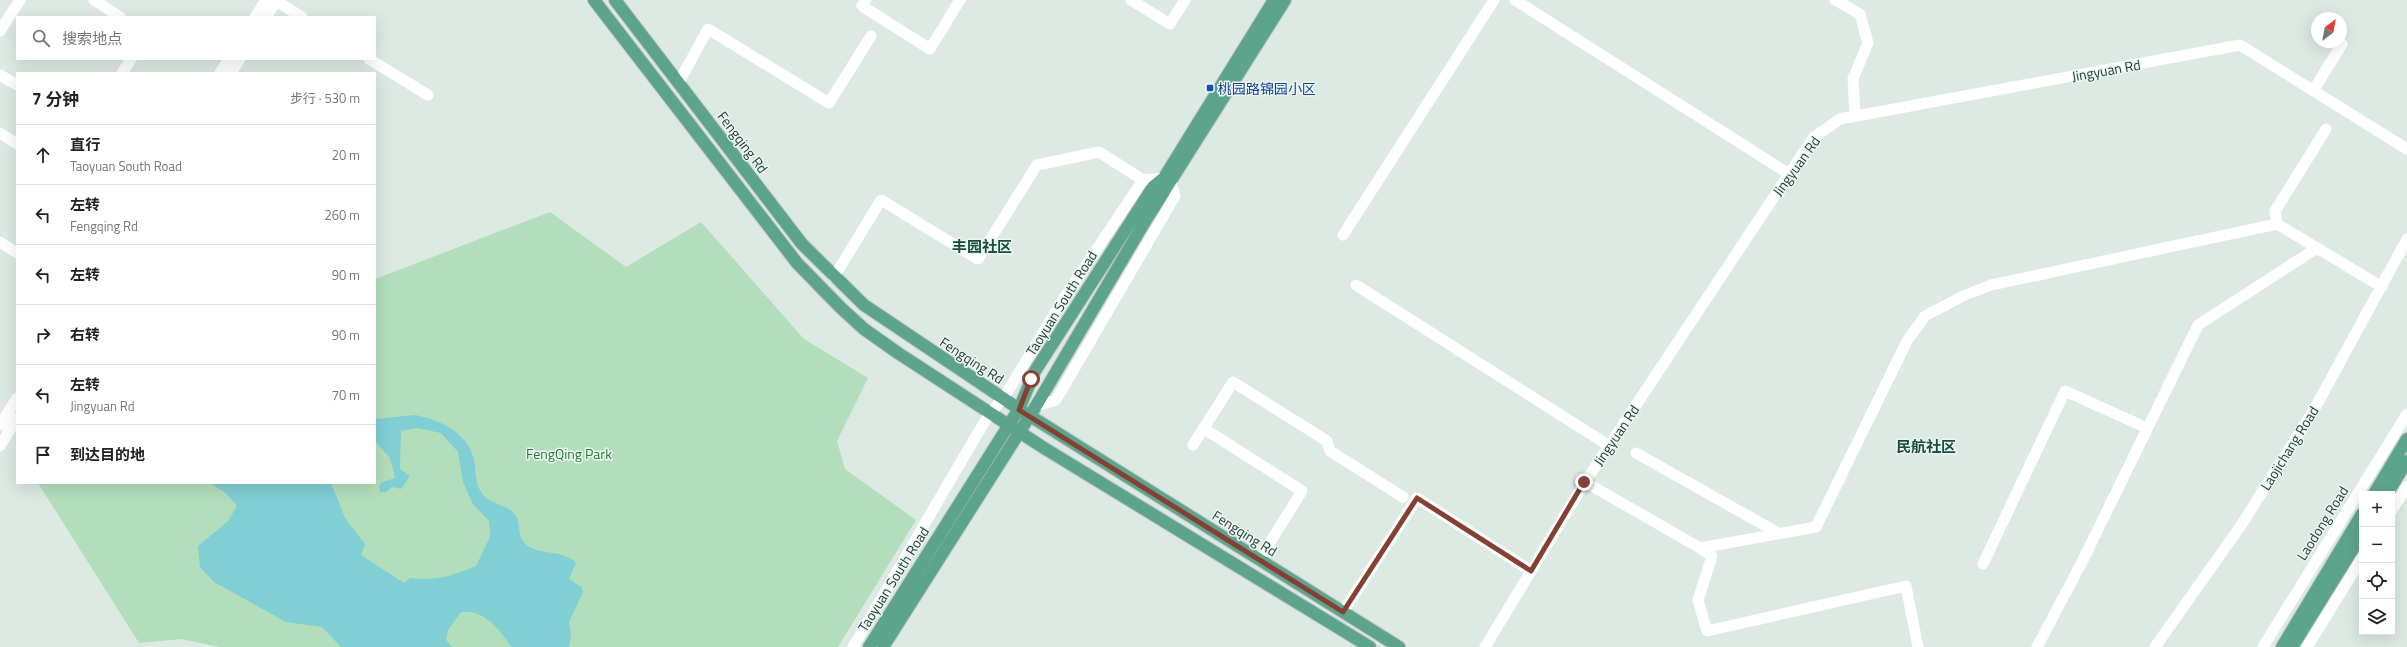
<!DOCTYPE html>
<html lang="zh">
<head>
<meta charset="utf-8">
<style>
  :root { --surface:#fff; --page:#f6f6f6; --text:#222; --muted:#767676; --line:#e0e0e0 }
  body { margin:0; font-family:"Titillium Web","Noto Sans SC",sans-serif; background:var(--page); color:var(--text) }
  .controls { position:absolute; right:12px; bottom:12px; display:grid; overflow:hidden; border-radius:0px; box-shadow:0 4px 16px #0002 }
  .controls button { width:36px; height:36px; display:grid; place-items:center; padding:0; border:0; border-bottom:1px solid var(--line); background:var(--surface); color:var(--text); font:20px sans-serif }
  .compass { position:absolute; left:2311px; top:12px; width:36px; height:36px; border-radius:50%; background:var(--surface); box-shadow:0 4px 16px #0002; rotate:32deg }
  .stop { position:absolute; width:12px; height:12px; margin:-9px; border:3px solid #854033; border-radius:50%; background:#fff }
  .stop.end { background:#854033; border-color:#fff; box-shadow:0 1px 4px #0008 }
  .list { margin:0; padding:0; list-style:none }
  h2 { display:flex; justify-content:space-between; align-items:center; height:52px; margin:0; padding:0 16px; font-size:17px }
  h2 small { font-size:13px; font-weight:400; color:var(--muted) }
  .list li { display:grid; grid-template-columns:26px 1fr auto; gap:12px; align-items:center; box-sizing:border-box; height:60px; padding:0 16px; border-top:1px solid var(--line) }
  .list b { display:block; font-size:15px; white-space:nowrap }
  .list p { margin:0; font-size:13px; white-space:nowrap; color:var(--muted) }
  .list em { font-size:13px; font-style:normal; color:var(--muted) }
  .icon { flex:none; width:22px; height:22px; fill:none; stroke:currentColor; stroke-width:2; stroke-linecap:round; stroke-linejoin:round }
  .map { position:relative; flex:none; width:2407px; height:647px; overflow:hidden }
  .search { position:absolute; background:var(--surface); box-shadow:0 4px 16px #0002; left:16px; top:16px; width:360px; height:44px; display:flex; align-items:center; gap:10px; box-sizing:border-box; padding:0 14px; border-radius:0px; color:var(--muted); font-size:15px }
  .panel { position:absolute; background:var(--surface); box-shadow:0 4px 16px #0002; left:16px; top:72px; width:360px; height:412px; border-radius:0px }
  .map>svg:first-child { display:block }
</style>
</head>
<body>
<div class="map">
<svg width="2407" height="647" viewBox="0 0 2407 647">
  <rect width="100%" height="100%" fill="#dceae3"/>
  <path fill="#b3debb" d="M 550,212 L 626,267 L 701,222 L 804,339 L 868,378 L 837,441 L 845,469 L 916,520 L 838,647 L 219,647 L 182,639 L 139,643 L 38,483 L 375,483 L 375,279 Z"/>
  <path fill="#7fcfd5" d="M 415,415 C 440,420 468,432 474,460 C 476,470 475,483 481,492 C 489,505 509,504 516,516 C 521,526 517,539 528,546 C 541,555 565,550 576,563 L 569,579 L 581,587 L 583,592 L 569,622 L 571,635 L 569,647 L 512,647 C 498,629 486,610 461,612 L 448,630 L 446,640 L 452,647 L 341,647 L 322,627 L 286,622 L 214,582 L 200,567 L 198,546 L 228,521 L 237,506 L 226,493 L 210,483 L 331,483 L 345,518 L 365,544 L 361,555 L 404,583 L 410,578 C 436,581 452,576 476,566 L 490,537 L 489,521 L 473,504 L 463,482 L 458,452 L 441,433 L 417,428 L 401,431 L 400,469 L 410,476 L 401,489 L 392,487 L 386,492 L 380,492 L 379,486 L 382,482 L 395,478 L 390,458 L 375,441 L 375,419 Z"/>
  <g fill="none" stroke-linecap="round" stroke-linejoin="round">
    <g stroke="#bbc4c1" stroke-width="14">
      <path id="major" d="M 594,0 L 797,263 L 841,308 L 864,329 L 898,353 L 1044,448 L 1370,647
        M 615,0 L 802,244 L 864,305 L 1019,409 L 1399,647
        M 2374,494 L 2407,439
        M 2387,494 L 2407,461
        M 869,647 L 1019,409 L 1035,371 L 1153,187 L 1164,178 L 1274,0
        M 883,647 L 1036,406 L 1144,223 L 1285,0
        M 2282,647 L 2362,514
        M 2292,647 L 2362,534"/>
    </g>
    <path stroke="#fff" stroke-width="11" d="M 94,0 L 120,17
      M 866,0 L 862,6 L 930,49 L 960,0
      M 1131,0 L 1170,24 L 1185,0
      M 1515,0 L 1789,174
      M 1835,0 L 1860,14 L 1868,43 L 1853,79 L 1855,116
      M 276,1 L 302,17
      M 255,17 L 266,0
      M 266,17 L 277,0
      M 0,31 L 20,0
      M 369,59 L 428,95
      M 122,73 L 131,59
      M 220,73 L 229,59
      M 231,73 L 240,59
      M 0,75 L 17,85
      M 679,82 L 708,29 L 829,103 L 871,36
      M 2313,91 L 2342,44
      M 0,133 L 17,144
      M 2277,224 L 2275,211 L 2326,129
      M 1343,235 L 1494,0
      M 0,242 L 17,253
      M 834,277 L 881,200 L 978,259 L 1037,165 L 1099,152 L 1143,180
      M 1356,285 L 1608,445
      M 1036,406 L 1056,400 L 1175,196 L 1171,182
      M 0,425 L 17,398
      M 1203,428 L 1302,491 L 1259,560
      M 1193,445 L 1233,382 L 1327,441 L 1330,451 L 1403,497
      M 0,446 L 17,418
      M 1636,453 L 1780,534
      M 1585,482 L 1700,548 L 1816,527 L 1907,341 L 1925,316 L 1963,296 L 1991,285 L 2277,224 L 2382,287
      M 2392,510 L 2407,486
      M 1700,548 L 1712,556 L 1698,600 L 1707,631 L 1906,586 L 1918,647
      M 1983,564 L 2065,391 L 2147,428
      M 1343,612 L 1417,498 L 1531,571
      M 853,647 L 976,436 L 990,413 L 1003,399 L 1062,301 L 1143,180 L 1164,178
      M 1485,647 L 1585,482 L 1813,138 L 1840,119 L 2240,45 L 2407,149
      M 2037,647 L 2082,562 L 2198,325 L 2317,248
      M 2155,647 L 2242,524 L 2315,408 L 2407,239
      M 2263,647 L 2407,414
      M 2307,647 L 2362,558"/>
    <use href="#major" stroke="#5da48c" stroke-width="12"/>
  </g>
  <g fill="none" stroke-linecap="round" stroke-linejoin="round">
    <path stroke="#854033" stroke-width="5" d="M 1031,379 L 1019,410 L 1343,612 L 1417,498 L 1531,571 L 1584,482"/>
  </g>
  <rect fill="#1a4fb4" stroke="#edf7f1" stroke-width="1.5" x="1206" y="84" width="8" height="8" rx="2"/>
  <g text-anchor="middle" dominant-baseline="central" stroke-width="3" stroke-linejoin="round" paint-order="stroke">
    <g font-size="14" fill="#1d3a30" stroke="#edf7f1">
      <text transform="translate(2106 70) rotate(-10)">Jingyuan Rd</text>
      <text transform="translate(743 142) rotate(53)">Fengqing Rd</text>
      <text transform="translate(1796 166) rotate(-54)">Jingyuan Rd</text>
      <text transform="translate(1061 303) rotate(-58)">Taoyuan South Road</text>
      <text transform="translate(972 360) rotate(33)">Fengqing Rd</text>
      <text transform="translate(1616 435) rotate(-56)">Jingyuan Rd</text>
      <text transform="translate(2289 448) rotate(-58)">Laojichang Road</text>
      <text transform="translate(2322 523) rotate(-58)">Laodong Road</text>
      <text transform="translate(1245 533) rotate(32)">Fengqing Rd</text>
      <text transform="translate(893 579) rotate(-58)">Taoyuan South Road</text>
    </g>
    <g font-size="14" fill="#164399" stroke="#edf7f1" text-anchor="start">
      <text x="1218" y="88">桃园路锦园小区</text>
    </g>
    <g font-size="14" fill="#25743d" stroke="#edf7f1">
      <text x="569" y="453">FengQing Park</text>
    </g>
    <g font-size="15" font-weight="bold" fill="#184e3c" stroke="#edf7f1">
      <text x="982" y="246">丰园社区</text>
      <text x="1926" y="446">民航社区</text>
    </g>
  </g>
</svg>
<div class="controls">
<button>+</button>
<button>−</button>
<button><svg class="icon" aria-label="locate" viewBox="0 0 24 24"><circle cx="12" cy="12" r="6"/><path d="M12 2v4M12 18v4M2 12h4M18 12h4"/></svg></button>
<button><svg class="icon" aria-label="layers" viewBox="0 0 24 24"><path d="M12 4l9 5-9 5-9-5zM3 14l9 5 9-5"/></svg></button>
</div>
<svg class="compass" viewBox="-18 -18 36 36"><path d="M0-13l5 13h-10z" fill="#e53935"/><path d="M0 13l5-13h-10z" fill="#767676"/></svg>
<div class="stop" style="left:1031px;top:379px"></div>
<div class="stop end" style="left:1584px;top:482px"></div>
<div class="search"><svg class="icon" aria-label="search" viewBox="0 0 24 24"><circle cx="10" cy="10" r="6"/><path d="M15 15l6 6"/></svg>搜索地点</div>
<section class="panel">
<h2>7 分钟<small>步行 · 530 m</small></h2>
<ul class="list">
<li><svg class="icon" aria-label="ahead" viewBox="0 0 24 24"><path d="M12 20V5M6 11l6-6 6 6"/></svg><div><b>直行</b><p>Taoyuan South Road</p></div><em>20 m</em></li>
<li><svg class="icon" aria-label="left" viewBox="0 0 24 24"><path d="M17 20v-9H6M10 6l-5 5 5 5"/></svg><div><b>左转</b><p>Fengqing Rd</p></div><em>260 m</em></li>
<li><svg class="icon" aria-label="left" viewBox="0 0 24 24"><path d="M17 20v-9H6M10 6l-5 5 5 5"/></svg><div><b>左转</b></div><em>90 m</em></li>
<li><svg class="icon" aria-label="right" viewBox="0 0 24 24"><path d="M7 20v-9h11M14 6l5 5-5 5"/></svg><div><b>右转</b></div><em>90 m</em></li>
<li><svg class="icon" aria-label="left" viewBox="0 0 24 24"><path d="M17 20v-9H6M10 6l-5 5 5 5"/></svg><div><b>左转</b><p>Jingyuan Rd</p></div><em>70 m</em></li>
<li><svg class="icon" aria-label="arrive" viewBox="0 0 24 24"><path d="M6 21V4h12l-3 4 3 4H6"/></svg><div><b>到达目的地</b></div></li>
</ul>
</section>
</div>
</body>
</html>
